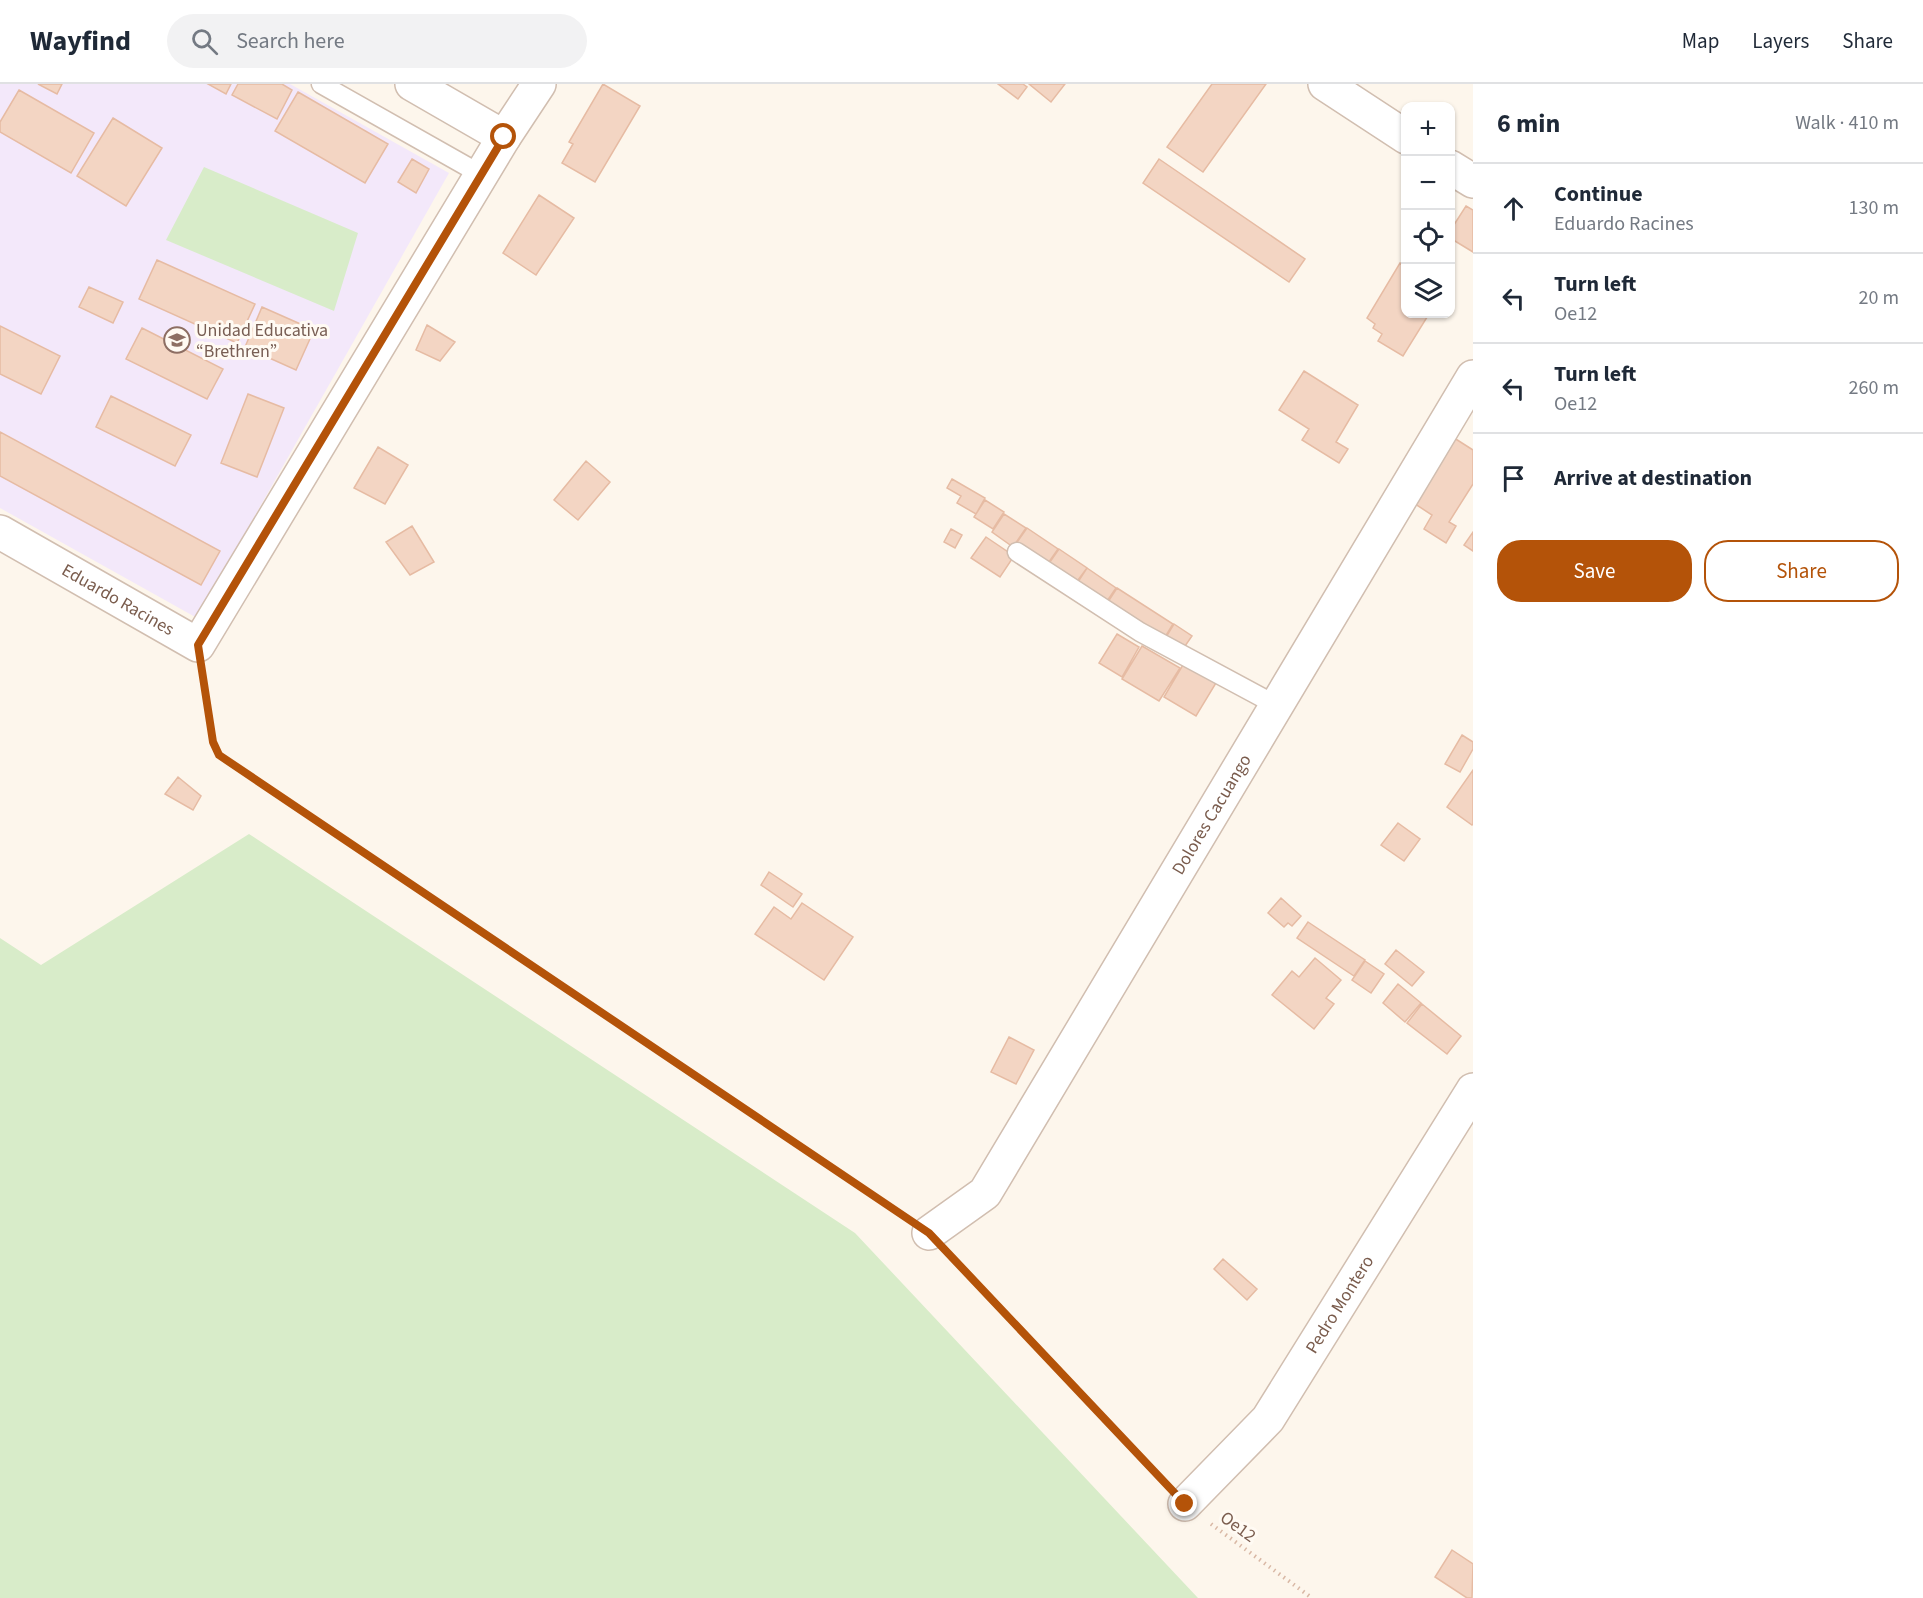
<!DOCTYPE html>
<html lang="en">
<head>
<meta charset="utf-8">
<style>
  :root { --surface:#fff; --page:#f2f2f3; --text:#1f2937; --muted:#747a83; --line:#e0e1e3; --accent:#b45309 }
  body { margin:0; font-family:"Source Sans 3",sans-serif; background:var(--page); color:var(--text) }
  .controls { position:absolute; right:18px; top:18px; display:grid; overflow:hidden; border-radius:12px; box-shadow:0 2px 4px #0004 }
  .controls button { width:54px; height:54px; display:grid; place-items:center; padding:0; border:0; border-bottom:2px solid var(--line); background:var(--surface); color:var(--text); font:30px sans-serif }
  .stop { position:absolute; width:18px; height:18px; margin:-14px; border:4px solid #b45309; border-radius:50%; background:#fff }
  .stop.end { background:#b45309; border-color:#fff; box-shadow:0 2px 6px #0008 }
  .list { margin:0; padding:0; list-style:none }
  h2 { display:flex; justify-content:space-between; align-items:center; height:78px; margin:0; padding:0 24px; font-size:26px }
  h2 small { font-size:20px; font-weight:400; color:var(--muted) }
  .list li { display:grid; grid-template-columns:39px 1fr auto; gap:18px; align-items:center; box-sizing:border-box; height:90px; padding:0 24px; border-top:2px solid var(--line) }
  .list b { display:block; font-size:22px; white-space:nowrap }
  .list p { margin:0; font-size:20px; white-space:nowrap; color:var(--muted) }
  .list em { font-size:20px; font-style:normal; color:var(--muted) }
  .actions { display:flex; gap:12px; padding:18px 24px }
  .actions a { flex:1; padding:14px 0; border:2px solid var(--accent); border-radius:24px; text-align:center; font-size:21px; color:var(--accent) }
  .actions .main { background:var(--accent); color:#fff }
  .icon { flex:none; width:33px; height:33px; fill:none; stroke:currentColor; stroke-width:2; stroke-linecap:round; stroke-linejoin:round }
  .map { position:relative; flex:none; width:1473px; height:1514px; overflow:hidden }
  header { display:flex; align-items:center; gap:36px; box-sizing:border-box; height:84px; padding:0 30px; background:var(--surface); border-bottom:2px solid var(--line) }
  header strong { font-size:28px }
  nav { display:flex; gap:33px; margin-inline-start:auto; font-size:21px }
  .search { width:420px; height:54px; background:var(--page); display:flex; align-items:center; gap:15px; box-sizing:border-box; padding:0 21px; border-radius:33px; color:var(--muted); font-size:22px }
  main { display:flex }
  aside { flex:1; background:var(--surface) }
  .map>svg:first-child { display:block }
</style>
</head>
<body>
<header>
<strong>Wayfind</strong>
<div class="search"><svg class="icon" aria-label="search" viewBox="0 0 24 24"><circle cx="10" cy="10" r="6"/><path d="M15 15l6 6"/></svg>Search here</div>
<nav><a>Map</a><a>Layers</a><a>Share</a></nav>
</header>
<main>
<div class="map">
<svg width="1473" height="1514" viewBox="0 0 1473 1514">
  <rect width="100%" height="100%" fill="#fdf6ec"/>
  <path fill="#f3e8fa" d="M 0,0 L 290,0 L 449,89 L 197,534 L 0,424 Z"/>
  <path fill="#d8ecc9" d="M 204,83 L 358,149 L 334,227 L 166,156 Z
    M 249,750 L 855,1149 L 1198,1514 L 0,1514 L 0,854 L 41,881 Z"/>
  <path fill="#f3d5c3" stroke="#e6bba3" stroke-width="1.5" d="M 38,0 L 62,0 L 57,10 Z
    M 208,0 L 231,0 L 226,10 Z
    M 238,0 L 282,0 L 292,6 L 277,35 L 232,11 Z
    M 603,0 L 640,22 L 595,98 L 562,79 L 573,60 L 569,58 Z
    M 998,0 L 1023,0 L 1027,3 L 1018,15 Z
    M 1029,0 L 1065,0 L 1051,18 Z
    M 1212,0 L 1266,0 L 1203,88 L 1167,63 Z
    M 19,6 L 94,49 L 71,89 L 0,48 L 0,38 Z
    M 298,8 L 388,60 L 365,99 L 275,47 Z
    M 113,34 L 162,64 L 126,122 L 77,92 Z
    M 412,75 L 429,85 L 416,109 L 398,98 Z
    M 1159,75 L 1305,175 L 1289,198 L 1143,99 Z
    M 539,111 L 574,134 L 536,191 L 503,169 Z
    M 1466,122 L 1473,126 L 1473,168 L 1450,154 L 1450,147 Z
    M 157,176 L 255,220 L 237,259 L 139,215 Z
    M 1400,179 L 1406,182 L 1406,230 L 1429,230 L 1403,272 L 1378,257 L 1382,250 L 1373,244 L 1375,240 L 1367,234 Z
    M 89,203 L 123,218 L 113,239 L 79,223 Z
    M 262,223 L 314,246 L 296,286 L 245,263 Z
    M 427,241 L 455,258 L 440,277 L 416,266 Z
    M 0,242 L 60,272 L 41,310 L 0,290 Z
    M 142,244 L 223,285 L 207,315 L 126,275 Z
    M 1304,287 L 1358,321 L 1336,358 L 1348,365 L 1339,379 L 1302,356 L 1309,345 L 1279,326 Z
    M 248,310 L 284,324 L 257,393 L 221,379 Z
    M 111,312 L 191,351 L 175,382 L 96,343 Z
    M 0,348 L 220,467 L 201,501 L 0,392 Z
    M 1451,352 L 1473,366 L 1473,400 L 1449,438 L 1456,442 L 1446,459 L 1424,445 L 1432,431 L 1409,416 Z
    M 378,363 L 408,381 L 385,420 L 354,404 Z
    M 586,377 L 610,398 L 578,436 L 554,416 Z
    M 952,395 L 985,414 L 976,430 L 957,419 L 961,412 L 947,404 Z
    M 985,416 L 1004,428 L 993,445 L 974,433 Z
    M 1004,430 L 1026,444 L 1013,463 L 992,448 Z
    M 412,442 L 434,478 L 410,491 L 386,458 Z
    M 1027,444 L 1058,465 L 1044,485 L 1013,464 Z
    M 951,445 L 962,451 L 955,464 L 944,458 Z
    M 1473,448 L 1473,467 L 1464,461 Z
    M 986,453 L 1014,472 L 1000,493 L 971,474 Z
    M 1059,465 L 1087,484 L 1072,504 L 1045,485 Z
    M 1087,484 L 1116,504 L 1103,523 L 1074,504 Z
    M 1117,504 L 1173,540 L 1162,558 L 1104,524 Z
    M 1174,540 L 1192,552 L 1183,565 L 1166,553 Z
    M 1117,550 L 1139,563 L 1122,593 L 1099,579 Z
    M 1142,562 L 1180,584 L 1159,617 L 1122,595 Z
    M 1187,574 L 1219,594 L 1196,632 L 1164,613 Z
    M 1462,651 L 1473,658 L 1473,665 L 1460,688 L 1445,680 Z
    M 1473,686 L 1473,740 L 1472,741 L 1447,723 Z
    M 178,693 L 201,712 L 193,726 L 165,710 Z
    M 1398,739 L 1420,755 L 1404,777 L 1381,761 Z
    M 769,788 L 802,810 L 793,823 L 761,801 Z
    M 1281,814 L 1301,832 L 1292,842 L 1288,839 L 1284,843 L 1268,829 Z
    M 802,819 L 853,853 L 824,896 L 755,850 L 774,823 L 791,835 Z
    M 1308,838 L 1365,876 L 1354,892 L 1297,854 Z
    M 1396,866 L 1424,888 L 1412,902 L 1385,880 Z
    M 1315,874 L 1341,896 L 1326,914 L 1334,920 L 1314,945 L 1272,911 L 1292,887 L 1299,893 Z
    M 1365,877 L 1384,890 L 1371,909 L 1352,896 Z
    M 1398,900 L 1421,919 L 1405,938 L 1383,919 Z
    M 1422,920 L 1461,952 L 1447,970 L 1407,939 Z
    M 1009,953 L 1034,966 L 1016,1000 L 991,988 Z
    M 1223,1175 L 1257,1205 L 1247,1216 L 1214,1185 Z
    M 1452,1466 L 1473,1480 L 1472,1514 L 1467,1514 L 1435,1493 Z"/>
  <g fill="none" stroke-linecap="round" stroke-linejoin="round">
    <g stroke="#d1beb0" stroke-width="21">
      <path id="lane" d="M 321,0 L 482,91
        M 1017,468 L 1140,548 L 1276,621"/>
    </g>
    <g stroke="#d1beb0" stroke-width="36">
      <g id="street">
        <path d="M 412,0 L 504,53"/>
        <path d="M 1325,0 L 1406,53"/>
        <path d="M 1450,83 L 1473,97"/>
        <path id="s1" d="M 0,448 L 198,561 L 504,53 L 539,0"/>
        <path id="s2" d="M 929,1149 L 985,1109 L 1473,293"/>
        <path id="s3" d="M 1185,1420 L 1268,1335 L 1473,1006"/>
      </g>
    </g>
    <path stroke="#d9b8a5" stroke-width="4" stroke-dasharray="1.5 4.5" stroke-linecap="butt" d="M 202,591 L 213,658 L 219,671 L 904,1132
      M 950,1171 L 1163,1397
      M 1211,1440 L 1312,1514"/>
    <use href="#lane" stroke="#fff" stroke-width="18"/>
    <use href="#street" stroke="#fff" stroke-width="33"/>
  </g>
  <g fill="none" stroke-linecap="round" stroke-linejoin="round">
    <path stroke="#b45309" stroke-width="8" d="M 504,53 L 198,561 L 213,658 L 219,671 L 929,1149 L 1185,1420"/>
  </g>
  <defs>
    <g id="school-ring" transform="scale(1.35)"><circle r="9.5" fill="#fffaf3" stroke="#8d6e63" stroke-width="1.5"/><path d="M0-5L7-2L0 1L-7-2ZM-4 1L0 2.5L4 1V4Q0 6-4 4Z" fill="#8d6e63"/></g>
  </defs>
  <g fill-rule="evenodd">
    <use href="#school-ring" x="177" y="256"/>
  </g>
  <g text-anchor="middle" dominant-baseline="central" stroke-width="6" stroke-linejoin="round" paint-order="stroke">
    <g font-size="18" fill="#785e54" stroke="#fffaf3" text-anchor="start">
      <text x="196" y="246">Unidad Educativa<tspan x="196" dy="21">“Brethren”</tspan></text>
    </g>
    <g font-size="18" fill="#7a5c4d" stroke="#fffaf3">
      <text stroke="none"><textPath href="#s1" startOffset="136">Eduardo Racines</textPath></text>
      <text stroke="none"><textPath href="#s2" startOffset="510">Dolores Cacuango</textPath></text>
      <text stroke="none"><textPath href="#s3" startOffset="254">Pedro Montero</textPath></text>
      <text transform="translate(1238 1443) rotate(36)">Oe12</text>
    </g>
  </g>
</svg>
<div class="controls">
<button>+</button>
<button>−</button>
<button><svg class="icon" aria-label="locate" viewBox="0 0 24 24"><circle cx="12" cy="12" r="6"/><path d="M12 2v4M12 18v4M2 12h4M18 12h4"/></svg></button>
<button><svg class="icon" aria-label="layers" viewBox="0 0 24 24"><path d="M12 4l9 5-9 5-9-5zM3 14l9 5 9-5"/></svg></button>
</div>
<div class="stop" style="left:504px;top:53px"></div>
<div class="stop end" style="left:1185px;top:1420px"></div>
</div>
<aside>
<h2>6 min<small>Walk · 410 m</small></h2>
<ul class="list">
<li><svg class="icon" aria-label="ahead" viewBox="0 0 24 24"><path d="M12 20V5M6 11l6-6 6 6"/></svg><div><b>Continue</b><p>Eduardo Racines</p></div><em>130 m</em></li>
<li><svg class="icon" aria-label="left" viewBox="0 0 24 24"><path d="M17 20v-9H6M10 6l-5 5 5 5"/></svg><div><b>Turn left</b><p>Oe12</p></div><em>20 m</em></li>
<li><svg class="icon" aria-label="left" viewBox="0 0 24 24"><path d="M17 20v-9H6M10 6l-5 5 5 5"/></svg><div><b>Turn left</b><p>Oe12</p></div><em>260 m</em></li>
<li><svg class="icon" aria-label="arrive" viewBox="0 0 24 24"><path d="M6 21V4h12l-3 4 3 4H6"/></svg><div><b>Arrive at destination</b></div></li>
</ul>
<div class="actions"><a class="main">Save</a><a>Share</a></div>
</aside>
</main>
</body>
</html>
